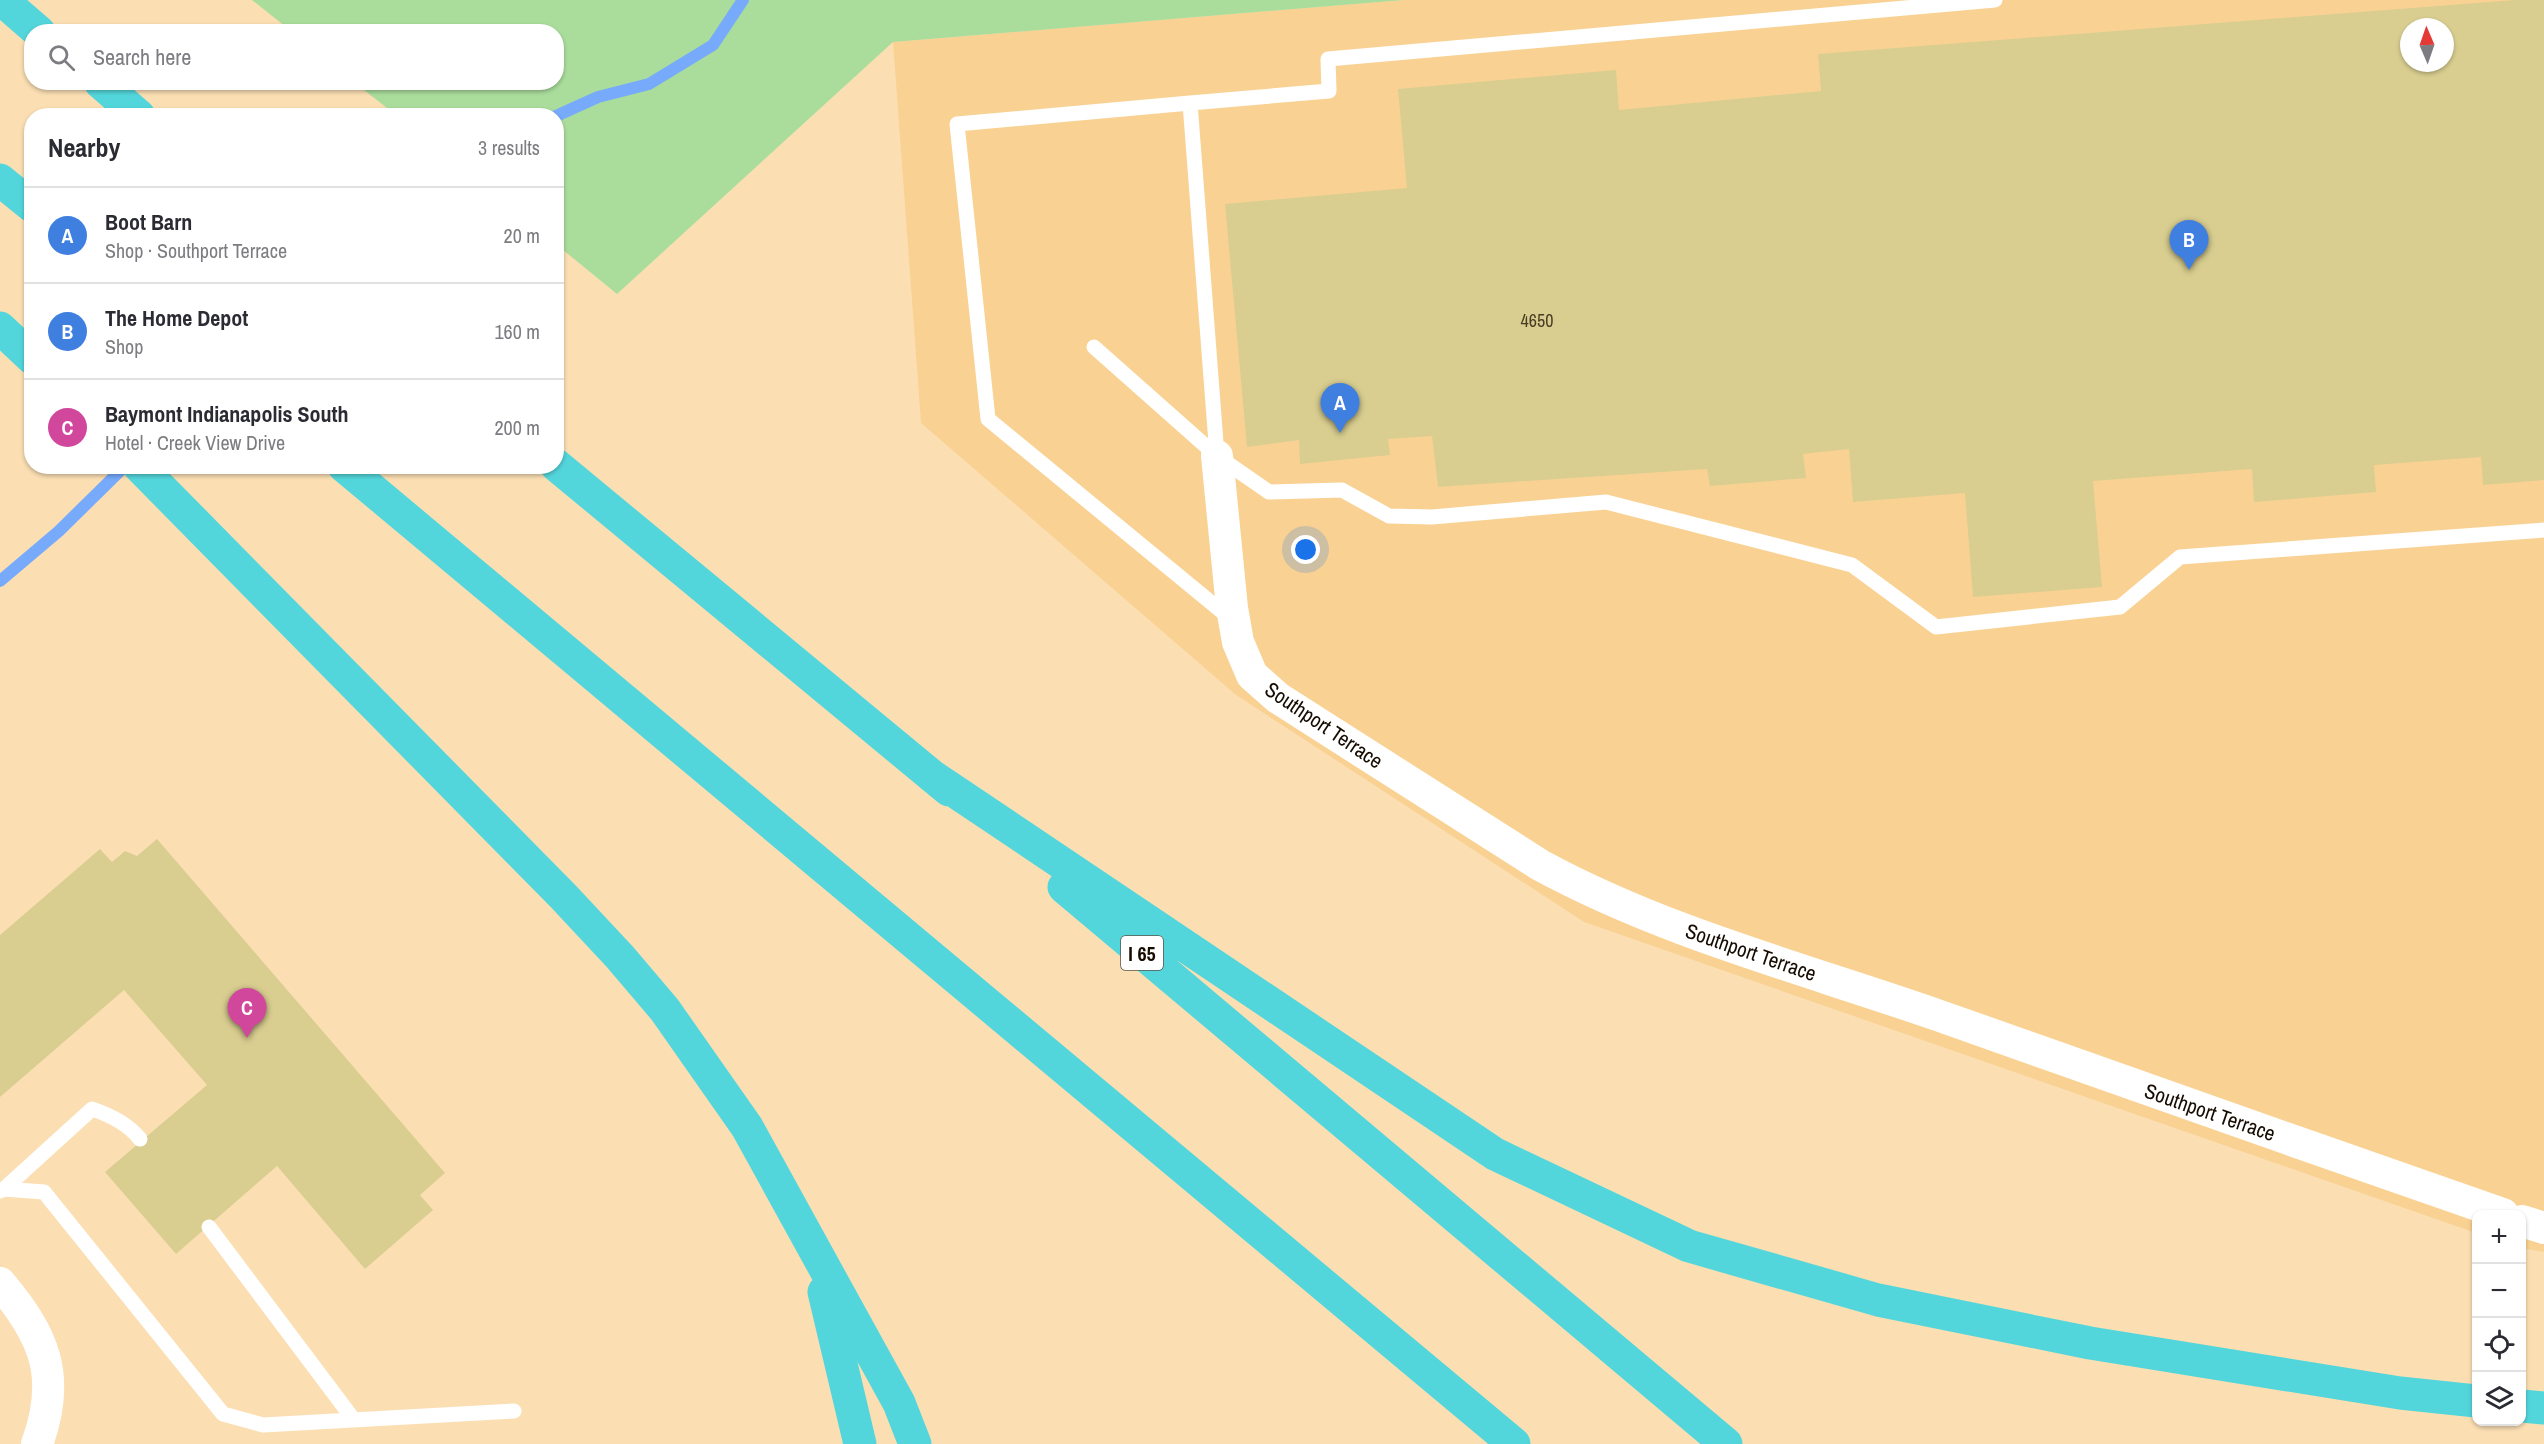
<!DOCTYPE html>
<html lang="en">
<head>
<meta charset="utf-8">
<style>
  :root { --surface:#fff; --page:#f2f2f3; --text:#2b2b33; --muted:#7c7c81; --line:#e1e1e2; --accent:#0f766e }
  body { margin:0; font-family:"Archivo Narrow",sans-serif; background:var(--page); color:var(--text) }
  .controls { position:absolute; right:18px; bottom:18px; display:grid; overflow:hidden; border-radius:12px; box-shadow:0 2px 4px #0004 }
  .controls button { width:54px; height:54px; display:grid; place-items:center; padding:0; border:0; border-bottom:2px solid var(--line); background:var(--surface); color:var(--text); font:30px sans-serif }
  .compass { position:absolute; left:2400px; top:18px; width:54px; height:54px; border-radius:50%; background:var(--surface); box-shadow:0 2px 4px #0004; rotate:358deg }
  .you { position:absolute; left:1306px; top:550px; width:21px; height:21px; margin:-15px; border:4px solid #fff; border-radius:50%; background:#1a73e8; box-shadow:0 0 0 9px #1a73e833 }
  .badge { display:grid; place-items:center; width:39px; height:39px; border-radius:50%; background:var(--accent); color:#fff; font-size:20px; font-weight:700 }
  .pin { position:absolute; translate:-50% -50px; filter:drop-shadow(0 2px 3px #0008) }
  .pin::after { content:''; position:absolute; top:32px; width:21px; height:18px; background:inherit; clip-path:polygon(0 0,100% 0,50% 100%) }
  .list { margin:0; padding:0; list-style:none }
  h2 { display:flex; justify-content:space-between; align-items:center; height:78px; margin:0; padding:0 24px; font-size:26px }
  h2 small { font-size:20px; font-weight:400; color:var(--muted) }
  .list li { display:grid; grid-template-columns:39px 1fr auto; gap:18px; align-items:center; box-sizing:border-box; height:96px; padding:0 24px; border-top:2px solid var(--line) }
  .list b { display:block; font-size:22px; white-space:nowrap }
  .list p { margin:0; font-size:20px; white-space:nowrap; color:var(--muted) }
  .list em { font-size:20px; font-style:normal; color:var(--muted) }
  .icon { flex:none; width:33px; height:33px; fill:none; stroke:currentColor; stroke-width:2; stroke-linecap:round; stroke-linejoin:round }
  .map { position:relative; flex:none; width:2544px; height:1444px; overflow:hidden }
  .search { position:absolute; background:var(--surface); box-shadow:0 2px 4px #0004; left:24px; top:24px; width:540px; height:66px; display:flex; align-items:center; gap:15px; box-sizing:border-box; padding:0 21px; border-radius:24px; color:var(--muted); font-size:22px }
  .panel { position:absolute; background:var(--surface); box-shadow:0 2px 4px #0004; left:24px; top:108px; width:540px; height:366px; border-radius:24px }
  .map>svg:first-child { display:block }
</style>
</head>
<body>
<div class="map">
<svg width="2544" height="1444" viewBox="0 0 2544 1444">
  <rect width="100%" height="100%" fill="#fbdfb3"/>
  <path fill="#f9d293" fill-rule="evenodd" d="M 1404,0 L 2544,0 L 2544,1252 L 2522,1248 L 2522,1214 L 2476,1214 L 2476,1233 L 1584,922 L 1236,695 L 921,423 L 893,42 ZM 2409,27 L 2445,27 L 2445,63 L 2409,63 Z"/>
  <path fill="#aadd9c" d="M 252,0 L 1404,0 L 893,42 L 617,294 L 557,245 L 556,116 L 396,115 L 355,83 L 556,82 L 556,32 L 291,31 Z"/>
  <g fill="none" stroke-linecap="round" stroke-linejoin="round">
    <path stroke="#77aafb" stroke-width="12" d="M 556,116 L 598,97 L 649,84 L 713,45 L 743,0
      M 0,581 L 59,531 L 125,466"/>
  </g>
  <path fill="#d9ce90" fill-rule="evenodd" d="M 2515,0 L 2544,0 L 2544,480 L 2483,485 L 2481,457 L 2374,465 L 2376,492 L 2254,502 L 2252,469 L 2093,481 L 2102,587 L 1973,597 L 1965,493 L 1853,502 L 1849,449 L 1803,454 L 1806,478 L 1710,486 L 1707,469 L 1438,487 L 1432,436 L 1388,439 L 1390,455 L 1300,464 L 1299,440 L 1247,447 L 1225,204 L 1407,188 L 1398,89 L 1616,70 L 1619,110 L 1821,91 L 1818,54 ZM 2409,27 L 2445,27 L 2445,63 L 2409,63 Z
    M 157,839 L 445,1173 L 420,1195 L 433,1210 L 365,1269 L 277,1166 L 176,1254 L 105,1172 L 207,1085 L 124,990 L 0,1097 L 0,935 L 100,849 L 112,862 L 125,851 L 137,856 Z"/>
  <g fill="none" stroke-linecap="round" stroke-linejoin="round">
    <path stroke="#fff" stroke-width="15" d="M 1190,103 L 1329,91 L 1328,59 L 1995,0
      M 1094,347 L 1217,456 L 1269,492 L 1342,490 L 1389,516 L 1432,517 L 1606,502 L 1852,565 L 1936,627 L 2120,607 L 2180,557 L 2544,530
      M 1217,456 L 1190,103 L 957,124 L 988,419 L 1231,619
      M 4,1189 L 92,1109 C 110,1115 129,1125 140,1139
      M 0,1191 L 4,1189 L 44,1192 L 223,1414 L 263,1425 L 514,1411
      M 209,1227 L 354,1420"/>
    <path stroke="#fff" stroke-width="32" d="M 1217,456 L 1232,608 L 1238,642 L 1252,675 L 1278,698 L 1540,865 C 1665,933 1806,969 1940,1016 C 2127,1082 2315,1149 2503,1214
      M 2522,1221 L 2544,1228
      M 0,1283 C 44,1335 62,1376 37,1444"/>
    <path stroke="#53d6db" stroke-width="33" d="M 2,0 L 39,32
      M 100,82 L 139,116
      M 0,180 L 32,206
      M 0,328 L 32,358
      M 556,465 L 949,790
      M 139,466 L 563,896 L 620,957 L 665,1010 L 747,1127 L 899,1403 L 915,1444
      M 344,466 L 1514,1444
      M 932,776 L 1495,1154 L 1689,1246 L 1878,1300 L 2090,1343 L 2400,1393 L 2476,1401
      M 1064,887 L 1726,1444
      M 824,1292 L 860,1444
      M 2522,1406 L 2544,1408"/>
  </g>
  <g text-anchor="middle" dominant-baseline="central" stroke-width="4.5" stroke-linejoin="round" paint-order="stroke">
    <g font-size="18" fill="#473c24">
      <text x="1537" y="320">4650</text>
    </g>
    <rect fill="#fff" stroke="#5c544c" stroke-width="1.5" x="1121" y="936" width="42" height="34" rx="4.5"/>
    <g font-size="20" font-weight="bold" fill="#160b00">
      <text x="1142" y="953">I 65</text>
    </g>
    <g font-size="21" fill="#160b00" stroke="#fff">
      <text transform="translate(1324 725) rotate(34)">Southport Terrace</text>
      <text transform="translate(1751 952) rotate(19)">Southport Terrace</text>
      <text transform="translate(2210 1112) rotate(19)">Southport Terrace</text>
    </g>
  </g>
</svg>
<div class="controls">
<button>+</button>
<button>−</button>
<button><svg class="icon" aria-label="locate" viewBox="0 0 24 24"><circle cx="12" cy="12" r="6"/><path d="M12 2v4M12 18v4M2 12h4M18 12h4"/></svg></button>
<button><svg class="icon" aria-label="layers" viewBox="0 0 24 24"><path d="M12 4l9 5-9 5-9-5zM3 14l9 5 9-5"/></svg></button>
</div>
<svg class="compass" viewBox="-18 -18 36 36"><path d="M0-13l5 13h-10z" fill="#e53935"/><path d="M0 13l5-13h-10z" fill="#7c7c81"/></svg>
<div class="you"></div>
<div class="pin badge" style="left:1340px;top:433px;background:#3f7fe0">A</div>
<div class="pin badge" style="left:2189px;top:270px;background:#3f7fe0">B</div>
<div class="pin badge" style="left:247px;top:1038px;background:#d1479c">C</div>
<div class="search"><svg class="icon" aria-label="search" viewBox="0 0 24 24"><circle cx="10" cy="10" r="6"/><path d="M15 15l6 6"/></svg>Search here</div>
<section class="panel">
<h2>Nearby<small>3 results</small></h2>
<ul class="list">
<li><span class="badge" style="background:#3f7fe0">A</span><div><b>Boot Barn</b><p>Shop · Southport Terrace</p></div><em>20 m</em></li>
<li><span class="badge" style="background:#3f7fe0">B</span><div><b>The Home Depot</b><p>Shop</p></div><em>160 m</em></li>
<li><span class="badge" style="background:#d1479c">C</span><div><b>Baymont Indianapolis South</b><p>Hotel · Creek View Drive</p></div><em>200 m</em></li>
</ul>
</section>
</div>
</body>
</html>
